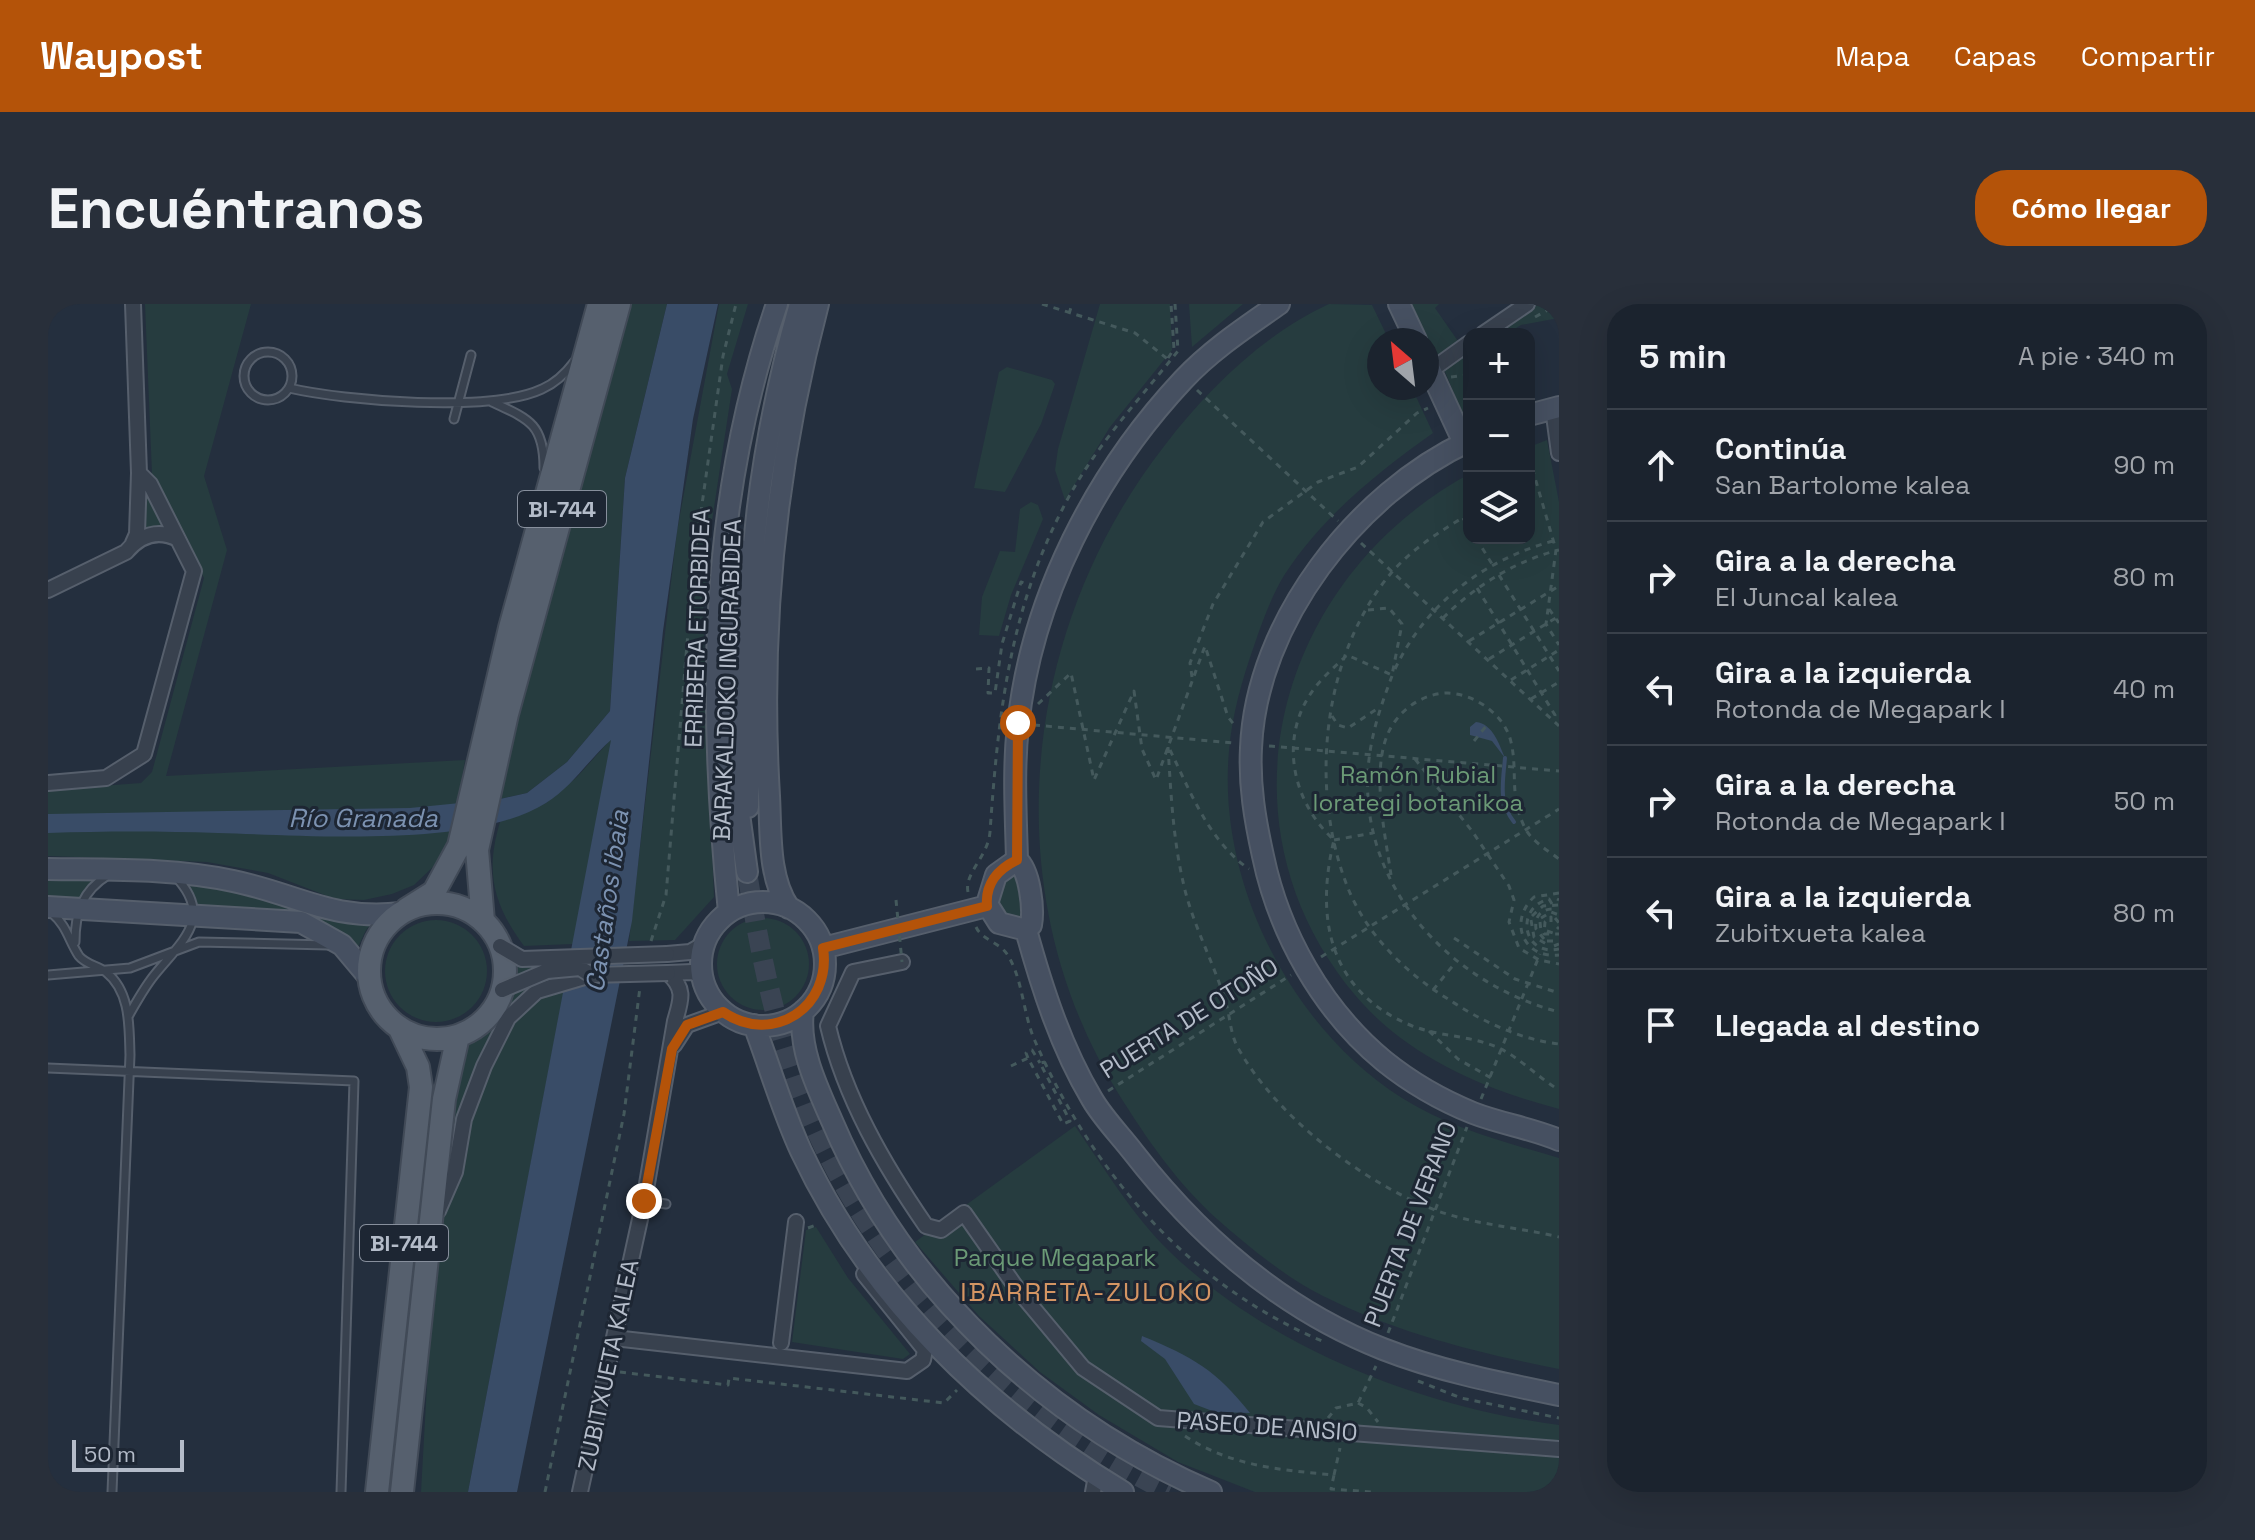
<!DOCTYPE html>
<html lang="es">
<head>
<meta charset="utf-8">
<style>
  :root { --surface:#1b232e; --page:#282f3a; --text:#f1f3f6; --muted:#a0a4aa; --line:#39404a; --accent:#b45309 }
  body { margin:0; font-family:"Space Grotesk",sans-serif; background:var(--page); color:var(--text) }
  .controls { position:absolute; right:24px; top:24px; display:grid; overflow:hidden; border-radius:16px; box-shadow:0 8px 32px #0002 }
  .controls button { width:72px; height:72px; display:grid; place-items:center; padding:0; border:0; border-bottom:2px solid var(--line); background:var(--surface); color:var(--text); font:40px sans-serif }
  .compass { position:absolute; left:1319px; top:24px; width:72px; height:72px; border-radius:50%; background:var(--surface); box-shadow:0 8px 32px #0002; rotate:332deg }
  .scale { position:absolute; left:24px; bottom:20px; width:112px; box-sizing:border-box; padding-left:8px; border:4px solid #b4bcc9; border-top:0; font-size:22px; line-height:28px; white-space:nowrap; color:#b4bcc9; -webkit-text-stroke:6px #1d2633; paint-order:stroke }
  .stop { position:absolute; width:24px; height:24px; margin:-18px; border:6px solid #b45309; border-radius:50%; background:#fff }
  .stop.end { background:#b45309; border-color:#fff; box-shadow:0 2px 8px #0008 }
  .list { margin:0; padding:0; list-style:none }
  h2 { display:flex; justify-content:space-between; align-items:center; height:104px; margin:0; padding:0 32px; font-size:34px }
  h2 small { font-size:26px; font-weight:400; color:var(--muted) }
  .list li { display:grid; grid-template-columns:52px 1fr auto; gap:24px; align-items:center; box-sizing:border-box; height:112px; padding:0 32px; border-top:2px solid var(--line) }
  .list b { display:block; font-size:30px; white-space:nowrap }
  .list p { margin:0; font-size:26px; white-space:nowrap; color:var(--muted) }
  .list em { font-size:26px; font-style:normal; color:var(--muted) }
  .icon { flex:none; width:44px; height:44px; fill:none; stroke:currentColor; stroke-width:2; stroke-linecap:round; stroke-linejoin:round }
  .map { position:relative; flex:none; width:1511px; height:1188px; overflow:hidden; border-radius:32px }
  header { display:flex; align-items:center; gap:48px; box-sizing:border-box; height:112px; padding:0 40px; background:var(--accent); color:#fff }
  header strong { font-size:38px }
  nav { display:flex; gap:44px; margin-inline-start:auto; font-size:28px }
  .intro { display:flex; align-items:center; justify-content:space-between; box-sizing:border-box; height:192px; padding:0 48px }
  h1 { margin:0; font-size:56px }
  .button { padding:20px 36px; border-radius:32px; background:var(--accent); color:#fff; font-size:28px; font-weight:700 }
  main { display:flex; gap:48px; padding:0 48px }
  aside { flex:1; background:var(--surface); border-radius:32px; box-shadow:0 8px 32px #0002 }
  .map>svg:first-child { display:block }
</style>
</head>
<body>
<header>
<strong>Waypost</strong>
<nav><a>Mapa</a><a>Capas</a><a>Compartir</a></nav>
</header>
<div class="intro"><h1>Encuéntranos</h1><a class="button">Cómo llegar</a></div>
<main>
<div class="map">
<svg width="1511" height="1188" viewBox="0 0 1511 1188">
  <rect width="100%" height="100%" fill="#242f3e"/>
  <path fill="#263c3f" d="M 97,0 L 203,0 L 156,172 L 179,246 L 118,472 L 417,456 L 404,532 L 387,561 L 366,581 L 344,590 L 316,596 L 287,595 L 220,569 L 159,558 L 0,552 L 0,486 L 93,479 L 104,468 L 156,274 L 104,170 Z
    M 580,0 L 619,0 L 577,174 L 562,407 L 519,458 L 479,489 L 452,495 L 491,317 Z
    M 671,0 L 700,0 L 679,70 L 684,85 L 662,230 L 655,307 L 666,593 L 627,636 L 581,637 L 629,227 Z
    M 1052,0 L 1122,0 L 1124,46 L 1062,123 L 1017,196 L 1007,166 L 1010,145 Z
    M 1141,0 L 1195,0 L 1144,43 Z
    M 1281,0 L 1324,1 L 1341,36 L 1331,36 L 1331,84 L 1364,84 L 1385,129 C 1329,169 1276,211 1237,270 C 1224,291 1214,318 1206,342 C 1194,376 1184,411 1181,447 C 1169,578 1243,724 1354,794 C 1402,824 1456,838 1511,854 L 1511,1065 C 1430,1049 1349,1029 1275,992 C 1237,973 1201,943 1169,915 C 1129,879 1098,834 1070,789 C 945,587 973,325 1117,141 C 1160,85 1216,30 1281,0 Z
    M 1364,0 L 1391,0 L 1387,4 L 1412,40 L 1389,56 Z
    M 1479,0 L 1511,0 L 1511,14 L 1473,21 L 1468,24 L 1469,30 L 1435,30 Z
    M 1421,39 L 1421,114 L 1417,116 L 1393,58 Z
    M 959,63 L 1004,76 L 1007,80 L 993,120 L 957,188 L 926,184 L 951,68 Z
    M 1499,136 L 1511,198 L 1511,805 C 1436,785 1359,753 1307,691 C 1162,518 1229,275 1421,170 L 1421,234 L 1481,234 L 1481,143 Z
    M 97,186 L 115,220 L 95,225 Z
    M 983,198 L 990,201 L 995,215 L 963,291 L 951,332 L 931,331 L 934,293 L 952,247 L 967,248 L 972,205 Z
    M 564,434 L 525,640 L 476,642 C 445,600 437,568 452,518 L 498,499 L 529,473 Z
    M 0,565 L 58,572 L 31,604 L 0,603 Z
    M 964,570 L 969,574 L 976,608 L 968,618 L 949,605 L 950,582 Z
    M 132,578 L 330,611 L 318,626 L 304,656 L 265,623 L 146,611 Z
    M669 660a46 46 0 1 1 92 0a46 46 0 1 1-92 0Z
    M337 667a51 51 0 1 1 102 0a51 51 0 1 1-102 0Z
    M 457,661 L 520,665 L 420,1188 L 373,1188 L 394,812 L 410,732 C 440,718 456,695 457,661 Z
    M 1027,822 C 1056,864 1085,912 1122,948 C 1224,1045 1373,1103 1511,1121 L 1511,1188 L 1207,1188 L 1130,1158 L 1051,1111 L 992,1068 L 931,1012 L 867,938 Z
    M 768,923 L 800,974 L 862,1050 L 855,1055 L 744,1038 L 758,926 Z"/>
  <path fill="#394c67" d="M 619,0 L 670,0 L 645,115 L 615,327 L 584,617 L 469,1188 L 420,1188 L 563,436 C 541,455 524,483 498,499 C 425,545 256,531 170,529 C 113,527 57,527 0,529 L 0,510 L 362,504 L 452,495 L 479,489 L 519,458 L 562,407 L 577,174 Z
    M 1428,418 C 1445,420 1451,440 1457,454 L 1444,437 L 1422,431 L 1422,423 Z
    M 1094,1032 C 1145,1053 1168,1066 1202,1109 L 1167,1108 L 1146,1100 L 1117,1055 L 1093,1037 Z"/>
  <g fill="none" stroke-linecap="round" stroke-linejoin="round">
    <path stroke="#394c67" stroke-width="4" d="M 1457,454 C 1455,478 1450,498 1466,518"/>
    <path stroke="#3a4453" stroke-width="20" stroke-dasharray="20 10" stroke-linecap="butt" d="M 699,568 C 713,656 731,745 768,826 C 838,980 969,1115 1121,1188"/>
    <g stroke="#565f6c" stroke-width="11">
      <path id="lane" d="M196 72a24 24 0 1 1 48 0a24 24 0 1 1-48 0Z
        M 241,84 C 297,97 443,109 494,85 C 508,79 518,69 527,57
        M 444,98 C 481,115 496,120 496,164
        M 406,115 L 423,51
        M 4,609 C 19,622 21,637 31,652 C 37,660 50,662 58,668 C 83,688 81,723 82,751 L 64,1188
        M 27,638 C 27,609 34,587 60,571
        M 0,671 L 82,664 L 151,638 L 280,641
        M 81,711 C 89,697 97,682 108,669 C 135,636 166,613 127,572
        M 0,764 L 306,777 L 293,1188
        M 596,897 L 618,900"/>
    </g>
    <g stroke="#565f6c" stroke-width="18">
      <path id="street" d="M 85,0 L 91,169 L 89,230 L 85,239
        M 1435,30 L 1479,0
        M 1382,67 L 1421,39
        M 1505,104 L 1511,149
        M 0,286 L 78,248 C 92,231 110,225 130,235
        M 0,479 L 58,474 L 96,450 L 146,267 L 102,180 L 91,169
        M 619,650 L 642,648 L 656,640
        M 854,658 L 805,668 L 780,722 C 797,794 836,861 878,922 L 893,926 L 916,909 L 970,986 L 1035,1064 L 1110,1114 L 1511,1145
        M 620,669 L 644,668 L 654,672
        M 626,741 L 639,721 L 675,708
        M 390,907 L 407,868 L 416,815 L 436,762 L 460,714 L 489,687 L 543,671
        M 566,1034 L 859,1067 L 875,1056 L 877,1046 L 816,970
        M 733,1039 L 748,918
        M 532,1188 L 596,897 L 627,717 C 633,696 638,685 620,669
        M 1045,1188 L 1048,1172"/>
    </g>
    <g stroke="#565f6c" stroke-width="24">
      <path id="secondary" d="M 1231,0 C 1198,23 1163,46 1135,76 C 1048,169 983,294 970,422 C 965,467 968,512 969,556 C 982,567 986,605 983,621 L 978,626 C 994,684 1013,743 1044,795 C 1055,814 1072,831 1085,848 C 1152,934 1233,1005 1335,1045 C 1391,1067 1452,1079 1511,1091
        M 1351,0 L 1368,36
        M 1379,59 L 1416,139
        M 1481,111 L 1511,103
        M 1421,137 C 1309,189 1208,318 1203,444 C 1201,481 1207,516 1215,552 C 1231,629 1274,706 1336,757 C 1362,778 1393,796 1425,809 C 1453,820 1483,824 1511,836
        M 689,244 L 684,350 L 684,459 L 699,568
        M 700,503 C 702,434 699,365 702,295 C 707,195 724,96 752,0
        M 969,556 L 948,571 L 939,600 L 951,619 L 978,626
        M 0,565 C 62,566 124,564 185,577 C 249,590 283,617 353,609
        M653 660a62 62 0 1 1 124 0a62 62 0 1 1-124 0Z
        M 0,603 L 253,618 L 294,641 L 320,672
        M 741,604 C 720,574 723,528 721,492 C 711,325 727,162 770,0
        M 681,608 C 660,398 660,201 729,0
        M 775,644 L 939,602
        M 755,707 C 750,744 769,783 784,817 C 855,984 998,1117 1163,1188
        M 706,721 C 722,763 734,806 753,847 C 821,992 939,1106 1075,1188"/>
    </g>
    <g stroke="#414a57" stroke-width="26">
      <path id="primary" d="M321 667a68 68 0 1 1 136 0a68 68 0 1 1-136 0Z
        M 359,605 L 386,588 L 411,542 L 462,324 L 551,0
        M 435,617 L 429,546 L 459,410 L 571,0
        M 329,1188 L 373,783 L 370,763 L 352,725
        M 354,1188 L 396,795 L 410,732"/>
    </g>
    <path stroke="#44595c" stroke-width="3" stroke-dasharray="6 6" stroke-linecap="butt" d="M 994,0 L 1087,29 L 1122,57
      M 1021,10 L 1024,0
      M 1487,13 L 1511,0
      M 1120,54 L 1126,45 L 1123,0
      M 1403,73 L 1421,71
      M 1149,86 L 1290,217
      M 1481,153 L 1508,246 L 1498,320 L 1511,341
      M 1421,210 C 1394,226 1365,244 1344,268 C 1275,349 1261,481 1298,579 C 1316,628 1356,668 1400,695 C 1431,716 1473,736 1511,740
      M 1415,214 L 1421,224
      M 1428,234 L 1444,260
      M 1313,239 L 1511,422
      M 1451,271 L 1511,367
      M 1429,284 L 1507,411 L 1506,417
      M 1501,305 L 1511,319
      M 1320,306 L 1341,304 L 1354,320 L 1344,371 L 1299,351 C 1289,361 1278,370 1269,381 C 1229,430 1243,497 1286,536 C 1267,614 1281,687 1362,721 C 1391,733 1422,731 1451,744 C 1472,754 1491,774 1511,786
      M 1395,314 C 1427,282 1467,257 1511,246
      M 1421,337 L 1511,282
      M 1441,355 L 1511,312
      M 928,365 L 941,364 L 940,389 L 947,389 L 954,340 L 973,278 L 981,281
      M 1347,365 C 1378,299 1436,256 1505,237
      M 1344,372 C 1335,396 1326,421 1322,448 C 1303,572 1396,678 1511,708
      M 1144,373 L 1142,359 L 1165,300 L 1215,218 L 1270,178 L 1310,163 L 1369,109 L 1380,104
      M 1463,376 L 1511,346
      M 1483,395 L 1511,378
      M 990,400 L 1023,369 L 1046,476 L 1086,387 L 1094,445 L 1108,476 L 1157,342 L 1180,413 L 1188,423
      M 1284,412 L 1290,421 L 1300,424 L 1332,403
      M 986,421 L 1185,439
      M 1426,437 L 1439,421
      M 1221,442 L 1511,467
      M 1120,443 C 1123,490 1125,536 1136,582 C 1145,621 1165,657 1177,696 C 1182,711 1182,728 1189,742 C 1227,812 1314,878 1387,906 C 1428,921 1469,923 1511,933
      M 1122,446 C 1143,489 1161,537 1201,565
      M 1367,455 L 1424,527 L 1461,582 L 1466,596 L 1461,618 L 1471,644 L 1491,656 L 1511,660
      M 1286,536 L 1325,529
      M 1343,571 C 1337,528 1319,452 1348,416 C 1360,400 1380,389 1400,389 C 1427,390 1457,411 1463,438 C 1470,468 1461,490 1476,522 C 1482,536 1499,546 1511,555
      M 920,588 C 916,569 940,553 942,528 C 950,413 961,308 1015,204 C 1044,146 1090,97 1130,47 L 1127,0
      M 1511,589 L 1486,593 C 1460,617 1475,655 1511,651
      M 1509,595 L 1511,596
      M 1504,600 L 1501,595 C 1466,604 1475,653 1511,645
      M 1484,612 L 1495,602 L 1511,601
      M 1493,614 L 1503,608 L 1511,611
      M 1507,614 L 1511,619
      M 1483,616 L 1486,633 L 1502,642
      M 1492,618 L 1493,627
      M 1503,618 L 1503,613 L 1497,618 L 1496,630 L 1511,630
      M 928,623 C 934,636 951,638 959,650 C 975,674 975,711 987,737 C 1044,868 1141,981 1274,1037
      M 1499,627 L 1505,629 L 1511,623
      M 1406,634 L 1467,675 L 1511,689
      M 1496,635 L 1488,625 C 1486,612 1494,604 1507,605
      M 603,637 L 618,591 L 646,257 L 675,52 L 688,0
      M 1499,637 L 1511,637
      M 1506,642 L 1511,640
      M 1273,653 L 1511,505
      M 1385,686 L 1407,659
      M 1381,727 L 1410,755 L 1443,774
      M 980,754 L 978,749 L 984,746 L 992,759
      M 963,762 L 980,754 L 1015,820 L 1022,817 L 992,759 L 997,758
      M 1060,787 L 1243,671
      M 1433,795 L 1492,650
      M 760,924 L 771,920
      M 1340,1029 L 1419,823
      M 572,1068 L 680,1081 L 681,1074 L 896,1099 L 909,1086
      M 1370,1077 L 1413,1094 L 1511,1114
      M 1310,1099 L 1319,1104 L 1330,1118
      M 1280,1114 L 1288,1104 L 1310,1099 L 1328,1062
      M 1137,1132 C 1182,1162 1233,1166 1286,1171 L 1283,1185 L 1324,1188
      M 1286,1171 L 1292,1144
      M 497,1188 L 576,810 L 592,683"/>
    <use href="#lane" stroke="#38414e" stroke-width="7"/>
    <use href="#street" stroke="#38414e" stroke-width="14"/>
    <use href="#secondary" stroke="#465061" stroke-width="20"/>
    <use href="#primary" stroke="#56606e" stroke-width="22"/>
    <g stroke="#565f6c" stroke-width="18" stroke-linecap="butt">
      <path id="street-bridge" d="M 452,642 L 474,655 L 619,650
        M 454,686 L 499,667 L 532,664 L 543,671 L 620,669"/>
    </g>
    <path stroke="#44595c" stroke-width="3" stroke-dasharray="6 6" stroke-linecap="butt" d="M 848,596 L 854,658"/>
    <use href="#street-bridge" stroke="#38414e" stroke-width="14"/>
  </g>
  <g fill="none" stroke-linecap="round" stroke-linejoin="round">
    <path stroke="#b45309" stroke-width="10" d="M 596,897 L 624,745 L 639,721 L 675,708 C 725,742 784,703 775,644 L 939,602 C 937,580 950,565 969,556 L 970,419"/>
  </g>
  <g text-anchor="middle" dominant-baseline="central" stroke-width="6" stroke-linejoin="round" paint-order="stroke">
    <g fill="#1d2633" stroke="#878f9c" stroke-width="2">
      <rect x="470" y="187" width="88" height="36" rx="6"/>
      <rect x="312" y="921" width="88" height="36" rx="6"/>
    </g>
    <g font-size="22" font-weight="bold" fill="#b4bcc9">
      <text x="514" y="205">BI-744</text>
      <text x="356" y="939">BI-744</text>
    </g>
    <g font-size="24" fill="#b4bcc9" stroke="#1d2633">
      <text transform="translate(649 324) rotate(-88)">ERRIBERA ETORBIDEA</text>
      <text transform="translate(679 376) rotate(-88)">BARAKALDOKO INGURABIDEA</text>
      <text transform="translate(1141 714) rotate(-32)">PUERTA DE OTOÑO</text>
      <text transform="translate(1362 920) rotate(-69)">PUERTA DE VERANO</text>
      <text transform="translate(560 1061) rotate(-78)">ZUBITXUETA KALEA</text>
      <text transform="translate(1219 1122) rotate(4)">PASEO DE ANSIO</text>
    </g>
    <g font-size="24" fill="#6b9a76" stroke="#1d2633">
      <text x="1370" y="470">Ramón Rubial<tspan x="1370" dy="28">lorategi botanikoa</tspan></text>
      <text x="1007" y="953">Parque Megapark</text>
    </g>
    <g font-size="26" font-style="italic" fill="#7c92b1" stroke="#1d2633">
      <text x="315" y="514">Río Granada</text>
      <text transform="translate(559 597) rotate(-82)">Castaños ibaia</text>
    </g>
    <g font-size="26" letter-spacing="2" fill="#d59563" stroke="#1d2633">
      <text x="1039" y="988">IBARRETA-ZULOKO</text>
    </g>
  </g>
</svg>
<div class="controls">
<button>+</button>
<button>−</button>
<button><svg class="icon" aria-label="layers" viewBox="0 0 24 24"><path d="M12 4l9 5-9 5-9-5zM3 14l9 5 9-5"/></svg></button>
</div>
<svg class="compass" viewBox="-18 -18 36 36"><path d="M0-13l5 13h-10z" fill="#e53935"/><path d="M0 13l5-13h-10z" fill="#a0a4aa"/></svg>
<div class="scale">50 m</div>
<div class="stop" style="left:970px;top:419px"></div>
<div class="stop end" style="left:596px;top:897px"></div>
</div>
<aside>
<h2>5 min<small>A pie · 340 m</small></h2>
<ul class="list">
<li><svg class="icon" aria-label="ahead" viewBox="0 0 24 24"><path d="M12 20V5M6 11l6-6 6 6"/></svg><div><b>Continúa</b><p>San Bartolome kalea</p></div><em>90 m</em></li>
<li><svg class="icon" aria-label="right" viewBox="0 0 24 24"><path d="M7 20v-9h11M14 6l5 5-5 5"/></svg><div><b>Gira a la derecha</b><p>El Juncal kalea</p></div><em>80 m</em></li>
<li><svg class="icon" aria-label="left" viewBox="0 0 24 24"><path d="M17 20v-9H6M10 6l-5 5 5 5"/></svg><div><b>Gira a la izquierda</b><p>Rotonda de Megapark I</p></div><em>40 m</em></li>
<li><svg class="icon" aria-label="right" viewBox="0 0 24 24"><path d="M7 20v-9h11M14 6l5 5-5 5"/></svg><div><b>Gira a la derecha</b><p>Rotonda de Megapark I</p></div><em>50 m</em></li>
<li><svg class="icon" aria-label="left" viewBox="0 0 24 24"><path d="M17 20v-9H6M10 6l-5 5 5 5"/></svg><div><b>Gira a la izquierda</b><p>Zubitxueta kalea</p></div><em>80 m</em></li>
<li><svg class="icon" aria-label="arrive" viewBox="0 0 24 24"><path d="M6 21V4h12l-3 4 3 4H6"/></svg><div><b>Llegada al destino</b></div></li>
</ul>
</aside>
</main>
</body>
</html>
